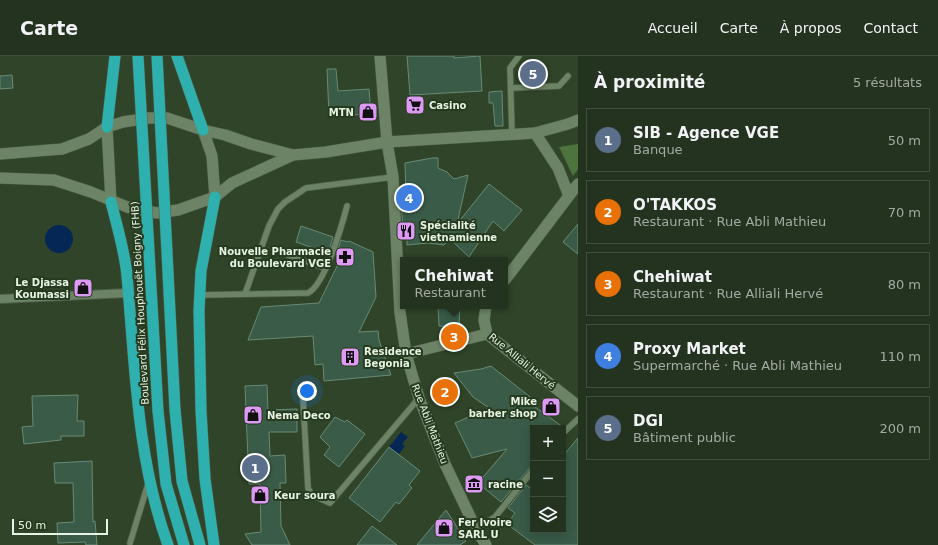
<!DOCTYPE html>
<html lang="fr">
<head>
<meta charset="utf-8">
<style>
  :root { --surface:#24331f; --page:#2c3b28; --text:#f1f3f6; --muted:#a3aaa4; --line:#414e3d; --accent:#dd99f3 }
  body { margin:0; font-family:"DejaVu Sans",sans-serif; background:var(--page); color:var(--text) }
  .controls { position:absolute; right:12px; bottom:12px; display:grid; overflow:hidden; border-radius:0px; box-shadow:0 2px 10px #0003 }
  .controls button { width:36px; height:36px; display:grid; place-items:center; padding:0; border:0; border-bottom:1px solid var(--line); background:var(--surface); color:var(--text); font:20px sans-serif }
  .scale { position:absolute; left:12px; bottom:10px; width:96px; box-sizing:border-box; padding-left:4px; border:2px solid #e7f4e3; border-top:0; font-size:11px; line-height:14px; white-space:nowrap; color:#e7f4e3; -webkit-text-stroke:3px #263a1f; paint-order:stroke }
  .you { position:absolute; left:307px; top:335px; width:14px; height:14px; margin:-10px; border:3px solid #fff; border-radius:50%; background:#1a73e8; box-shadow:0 0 0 6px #1a73e833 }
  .badge { display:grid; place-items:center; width:26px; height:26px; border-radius:50%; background:var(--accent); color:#fff; font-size:13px; font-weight:700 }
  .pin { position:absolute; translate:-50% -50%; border:2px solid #fff; box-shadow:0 1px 4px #0006 }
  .popup { position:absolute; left:400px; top:201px; width:108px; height:52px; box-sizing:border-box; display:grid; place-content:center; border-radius:0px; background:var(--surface); filter:drop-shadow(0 1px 3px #0005); font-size:13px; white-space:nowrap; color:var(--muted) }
  .popup b { font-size:15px; color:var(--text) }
  .popup::after { content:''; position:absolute; left:50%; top:100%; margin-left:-8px; border:8px solid transparent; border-top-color:var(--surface) }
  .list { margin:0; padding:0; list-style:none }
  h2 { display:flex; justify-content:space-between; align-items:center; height:52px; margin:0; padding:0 16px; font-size:17px }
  h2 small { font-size:13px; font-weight:400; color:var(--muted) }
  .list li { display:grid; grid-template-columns:26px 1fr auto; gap:12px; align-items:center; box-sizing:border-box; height:64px; margin:0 8px 8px; padding:0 8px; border:1px solid var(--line); border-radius:0px }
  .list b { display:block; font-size:15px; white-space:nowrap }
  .list p { margin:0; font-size:13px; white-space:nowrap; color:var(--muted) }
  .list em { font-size:13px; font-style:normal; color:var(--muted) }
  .icon { flex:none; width:22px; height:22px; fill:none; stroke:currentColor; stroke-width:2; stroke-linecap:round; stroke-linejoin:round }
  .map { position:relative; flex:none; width:578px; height:489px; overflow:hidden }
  header { display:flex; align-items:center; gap:24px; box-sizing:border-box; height:56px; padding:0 20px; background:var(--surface); border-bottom:1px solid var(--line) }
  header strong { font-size:19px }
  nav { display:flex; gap:22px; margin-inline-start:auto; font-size:14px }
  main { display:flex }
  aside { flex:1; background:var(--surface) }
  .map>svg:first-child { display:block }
</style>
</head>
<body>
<header>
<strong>Carte</strong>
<nav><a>Accueil</a><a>Carte</a><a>À propos</a><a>Contact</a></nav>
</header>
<main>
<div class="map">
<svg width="578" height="489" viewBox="0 0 578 489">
  <rect width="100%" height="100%" fill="#304429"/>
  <path fill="#4d743f" d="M 578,88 L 578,113 L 573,120 L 559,91 Z"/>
  <path fill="#052755" d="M45 183a14 14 0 1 1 28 0a14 14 0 1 1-28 0Z
    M 401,376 L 408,381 L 402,388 L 405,390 L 399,398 L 389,391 Z"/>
  <path fill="#395b48" stroke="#688b76" d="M 407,0 L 454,0 L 454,2 L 480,0 L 482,35 L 410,39 Z
    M 327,13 L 336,13 L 338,35 L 369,33 L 371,58 L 329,60 Z
    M 12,19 L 13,32 L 0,33 L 0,20 Z
    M 502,35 L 503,70 L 495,70 L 493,47 L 489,47 L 489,36 Z
    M 432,102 L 438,102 L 438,112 L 447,116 L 454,123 L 468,119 L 457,168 L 489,128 L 522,154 L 504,175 L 493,165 L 469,201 L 450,183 L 444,189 L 428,187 L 407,189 L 407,179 L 403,177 L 401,139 L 406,140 L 405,107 Z
    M 578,168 L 578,198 L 563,186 Z
    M 301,170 L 333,181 L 328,197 L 296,186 Z
    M 341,184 L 348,186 L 349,185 L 373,196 L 376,241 L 359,276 L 378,275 L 379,284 L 391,319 L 324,325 L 323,308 L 315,309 L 313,280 L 248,284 L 261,251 L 319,247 L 341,202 L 336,200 Z
    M 438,250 L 460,250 L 459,271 L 439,270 Z
    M 491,310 L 534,344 L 531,348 L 563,371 L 533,372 L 533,408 L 501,446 L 478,427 L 507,393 L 472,402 L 455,367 L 489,352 L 473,341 L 454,317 L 481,313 Z
    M 267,329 L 268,354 L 297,353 L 297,376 L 269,376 L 270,400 L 285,399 L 286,427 L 280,427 L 281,470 L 290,489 L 252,489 L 245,478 L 261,476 L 260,428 L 249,428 L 245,330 Z
    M 78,339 L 77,365 L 84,365 L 84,380 L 61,380 L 61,384 L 24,388 L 22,371 L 33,370 L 32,340 Z
    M 335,361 L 345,366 L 347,364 L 365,378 L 339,411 L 324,399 L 330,391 L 320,381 Z
    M 578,382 L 578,489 L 535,489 L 507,468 L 515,457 L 508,452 L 526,429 L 533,434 L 533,474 L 563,474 L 563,400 Z
    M 389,391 L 420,415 L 409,429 L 412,432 L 399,448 L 396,446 L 380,466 L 349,442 Z
    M 92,405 L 93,466 L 95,465 L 97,489 L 86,489 L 85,486 L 58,487 L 57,467 L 74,466 L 73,427 L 55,427 L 54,407 Z
    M 446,454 L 466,485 L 460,489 L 417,489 Z
    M 372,470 L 397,489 L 357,489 Z"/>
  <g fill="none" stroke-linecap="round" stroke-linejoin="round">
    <g stroke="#4e5f48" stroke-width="7">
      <path id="service" d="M 511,32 L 559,30 L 568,20
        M 512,78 L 510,12 L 519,0
        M 288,199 L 325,212
        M 245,238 L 269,170 L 278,153 L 285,146 L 306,132 L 393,121
        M 200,239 L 308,237 C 325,229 342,169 347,150
        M 303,343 L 308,432 L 312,439 L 330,447 L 419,342
        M 563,377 L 578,363
        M 476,473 L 495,461 L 533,414
        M 130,487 L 148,428"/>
    </g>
    <g stroke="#4e5f48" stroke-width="10">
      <path id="pedestrian" d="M 0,243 L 128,237"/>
    </g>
    <g stroke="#4e5f48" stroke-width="12">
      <path id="minor" d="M 380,0 L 387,86 L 393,121 L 400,256 L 406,298 L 419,342 L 445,408 L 476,473 L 486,489
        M 535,77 L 558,112 L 569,140
        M 505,224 L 578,128
        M 486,250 L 484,264 L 487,278 L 578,350
        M 406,298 L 487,278"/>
    </g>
    <g stroke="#4e5f48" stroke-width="12">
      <path id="tertiary" d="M 107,71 L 111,146
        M 203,74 L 212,100 L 215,141
        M 0,98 L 62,93 L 89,83 L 107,71 L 123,66 L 149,62 L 167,62 L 203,74 L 225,79 L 251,88 L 293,99 L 326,96 L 387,86 L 535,77 L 568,68 L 578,64
        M 0,122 L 54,124 L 91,136 L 127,151 L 157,157 L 178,154 L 215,141 L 232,127 L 293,99"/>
    </g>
    <g stroke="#4e5f48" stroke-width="12">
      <path id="trunk" d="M 177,0 L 203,74
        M 107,71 L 115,0
        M 111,146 C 117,170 125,196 127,220 C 135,310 137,404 168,489
        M 175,354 L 182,425 L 200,489
        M 158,355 L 166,428 L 184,489
        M 214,489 L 205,423 L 201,355 L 199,255 L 201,215 L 215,141"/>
    </g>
    <use href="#service" stroke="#6c8365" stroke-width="5.5"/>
    <use href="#pedestrian" stroke="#6c8365" stroke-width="8"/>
    <use href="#minor" stroke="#6c8365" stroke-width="11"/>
    <use href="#tertiary" stroke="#6c8365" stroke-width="11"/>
    <use href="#trunk" stroke="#2db0ae" stroke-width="11"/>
    <g stroke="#4e5f48" stroke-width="12" stroke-linecap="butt">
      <path id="trunk-bridge" d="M 138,0 L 158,355
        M 157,0 L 175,354"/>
    </g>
    <use href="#trunk-bridge" stroke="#2db0ae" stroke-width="11"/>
  </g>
  <defs>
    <g id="supermarket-square" transform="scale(1)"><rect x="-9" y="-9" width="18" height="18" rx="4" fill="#dd99f3" stroke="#263a1f"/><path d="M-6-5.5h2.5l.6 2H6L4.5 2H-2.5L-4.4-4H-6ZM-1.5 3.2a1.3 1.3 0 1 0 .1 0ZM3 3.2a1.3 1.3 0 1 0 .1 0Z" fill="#111"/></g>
    <g id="shop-square" transform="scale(1)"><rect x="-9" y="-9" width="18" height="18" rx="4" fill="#dd99f3" stroke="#263a1f"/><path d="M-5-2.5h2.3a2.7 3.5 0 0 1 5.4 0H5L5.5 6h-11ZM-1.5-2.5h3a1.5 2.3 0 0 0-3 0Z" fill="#111"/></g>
    <g id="restaurant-square" transform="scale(1)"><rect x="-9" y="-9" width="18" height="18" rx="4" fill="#dd99f3" stroke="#263a1f"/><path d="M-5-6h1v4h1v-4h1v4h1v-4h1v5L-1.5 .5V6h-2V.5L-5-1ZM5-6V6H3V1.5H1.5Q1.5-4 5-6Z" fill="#111"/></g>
    <g id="pharmacy-square" transform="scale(1)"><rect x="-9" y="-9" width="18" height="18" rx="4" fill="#dd99f3" stroke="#263a1f"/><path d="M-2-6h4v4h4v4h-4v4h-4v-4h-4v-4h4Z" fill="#111"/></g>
    <g id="building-square" transform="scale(1)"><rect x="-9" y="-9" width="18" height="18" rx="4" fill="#dd99f3" stroke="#263a1f"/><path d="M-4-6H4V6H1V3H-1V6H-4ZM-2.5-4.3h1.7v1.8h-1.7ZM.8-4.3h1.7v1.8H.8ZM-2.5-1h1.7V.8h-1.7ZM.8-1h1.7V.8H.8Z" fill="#111"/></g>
    <g id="museum-square" transform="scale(1)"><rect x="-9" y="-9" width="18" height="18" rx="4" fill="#dd99f3" stroke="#263a1f"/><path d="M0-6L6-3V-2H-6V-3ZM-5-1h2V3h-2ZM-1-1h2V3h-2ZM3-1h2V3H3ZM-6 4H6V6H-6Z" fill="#111"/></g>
  </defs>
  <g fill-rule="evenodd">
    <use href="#supermarket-square" x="415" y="49"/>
    <use href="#shop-square" x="368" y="56"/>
    <use href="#restaurant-square" x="406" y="175"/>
    <use href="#pharmacy-square" x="345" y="201"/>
    <use href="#shop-square" x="83" y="232"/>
    <use href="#building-square" x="350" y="301"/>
    <use href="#shop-square" x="551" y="351"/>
    <use href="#shop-square" x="253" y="359"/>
    <use href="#museum-square" x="474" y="428"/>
    <use href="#shop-square" x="260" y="439"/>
    <use href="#shop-square" x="444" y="472"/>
  </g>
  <g text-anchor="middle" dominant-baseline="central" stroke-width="4" stroke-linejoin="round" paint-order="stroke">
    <g font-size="10" font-weight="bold" fill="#e7f4e3" stroke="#263a1f" text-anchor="start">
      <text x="429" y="49">Casino</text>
      <text x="354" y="56" text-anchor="end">MTN</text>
      <text x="420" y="169">Spécialité<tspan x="420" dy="12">vietnamienne</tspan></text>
      <text x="331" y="195" text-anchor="end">Nouvelle Pharmacie<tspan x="331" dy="12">du Boulevard VGE</tspan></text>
      <text x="69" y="226" text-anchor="end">Le Djassa<tspan x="69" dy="12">Koumassi</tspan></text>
      <text x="364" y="295">Residence<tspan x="364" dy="12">Begonia</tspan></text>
      <text x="537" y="345" text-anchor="end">Mike<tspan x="537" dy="12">barber shop</tspan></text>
      <text x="267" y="359">Nema Deco</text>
      <text x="488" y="428">racine</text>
      <text x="274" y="439">Keur soura</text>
      <text x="458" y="466">Fer Ivoire<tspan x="458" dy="12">SARL U</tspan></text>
    </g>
    <g font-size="10" fill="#e7f4e3" stroke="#263a1f">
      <text transform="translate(140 247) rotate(-93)">Boulevard Félix Houphouët Boigny (FHB)</text>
      <text transform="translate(522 305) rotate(39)">Rue Alliali Hervé</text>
      <text transform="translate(430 368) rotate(69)">Rue Abli Mathieu</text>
    </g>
  </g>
</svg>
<div class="controls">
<button>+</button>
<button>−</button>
<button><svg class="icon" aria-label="layers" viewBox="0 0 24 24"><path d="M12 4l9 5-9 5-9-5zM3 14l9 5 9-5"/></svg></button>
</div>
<div class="scale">50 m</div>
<div class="you"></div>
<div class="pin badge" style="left:255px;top:412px;background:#5c6f8a">1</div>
<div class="pin badge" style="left:445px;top:336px;background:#e8710a">2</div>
<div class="pin badge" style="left:454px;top:281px;background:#e8710a">3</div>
<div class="popup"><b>Chehiwat</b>Restaurant</div>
<div class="pin badge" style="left:409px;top:142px;background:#3f7fe0">4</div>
<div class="pin badge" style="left:533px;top:18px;background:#5c6f8a">5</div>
</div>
<aside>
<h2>À proximité<small>5 résultats</small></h2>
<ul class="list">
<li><span class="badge" style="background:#5c6f8a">1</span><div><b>SIB - Agence VGE</b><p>Banque</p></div><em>50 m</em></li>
<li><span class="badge" style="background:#e8710a">2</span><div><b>O'TAKKOS</b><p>Restaurant · Rue Abli Mathieu</p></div><em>70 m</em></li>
<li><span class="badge" style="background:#e8710a">3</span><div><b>Chehiwat</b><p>Restaurant · Rue Alliali Hervé</p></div><em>80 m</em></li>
<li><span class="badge" style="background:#3f7fe0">4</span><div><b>Proxy Market</b><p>Supermarché · Rue Abli Mathieu</p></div><em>110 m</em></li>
<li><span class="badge" style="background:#5c6f8a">5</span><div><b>DGI</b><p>Bâtiment public</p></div><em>200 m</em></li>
</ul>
</aside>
</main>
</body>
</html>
